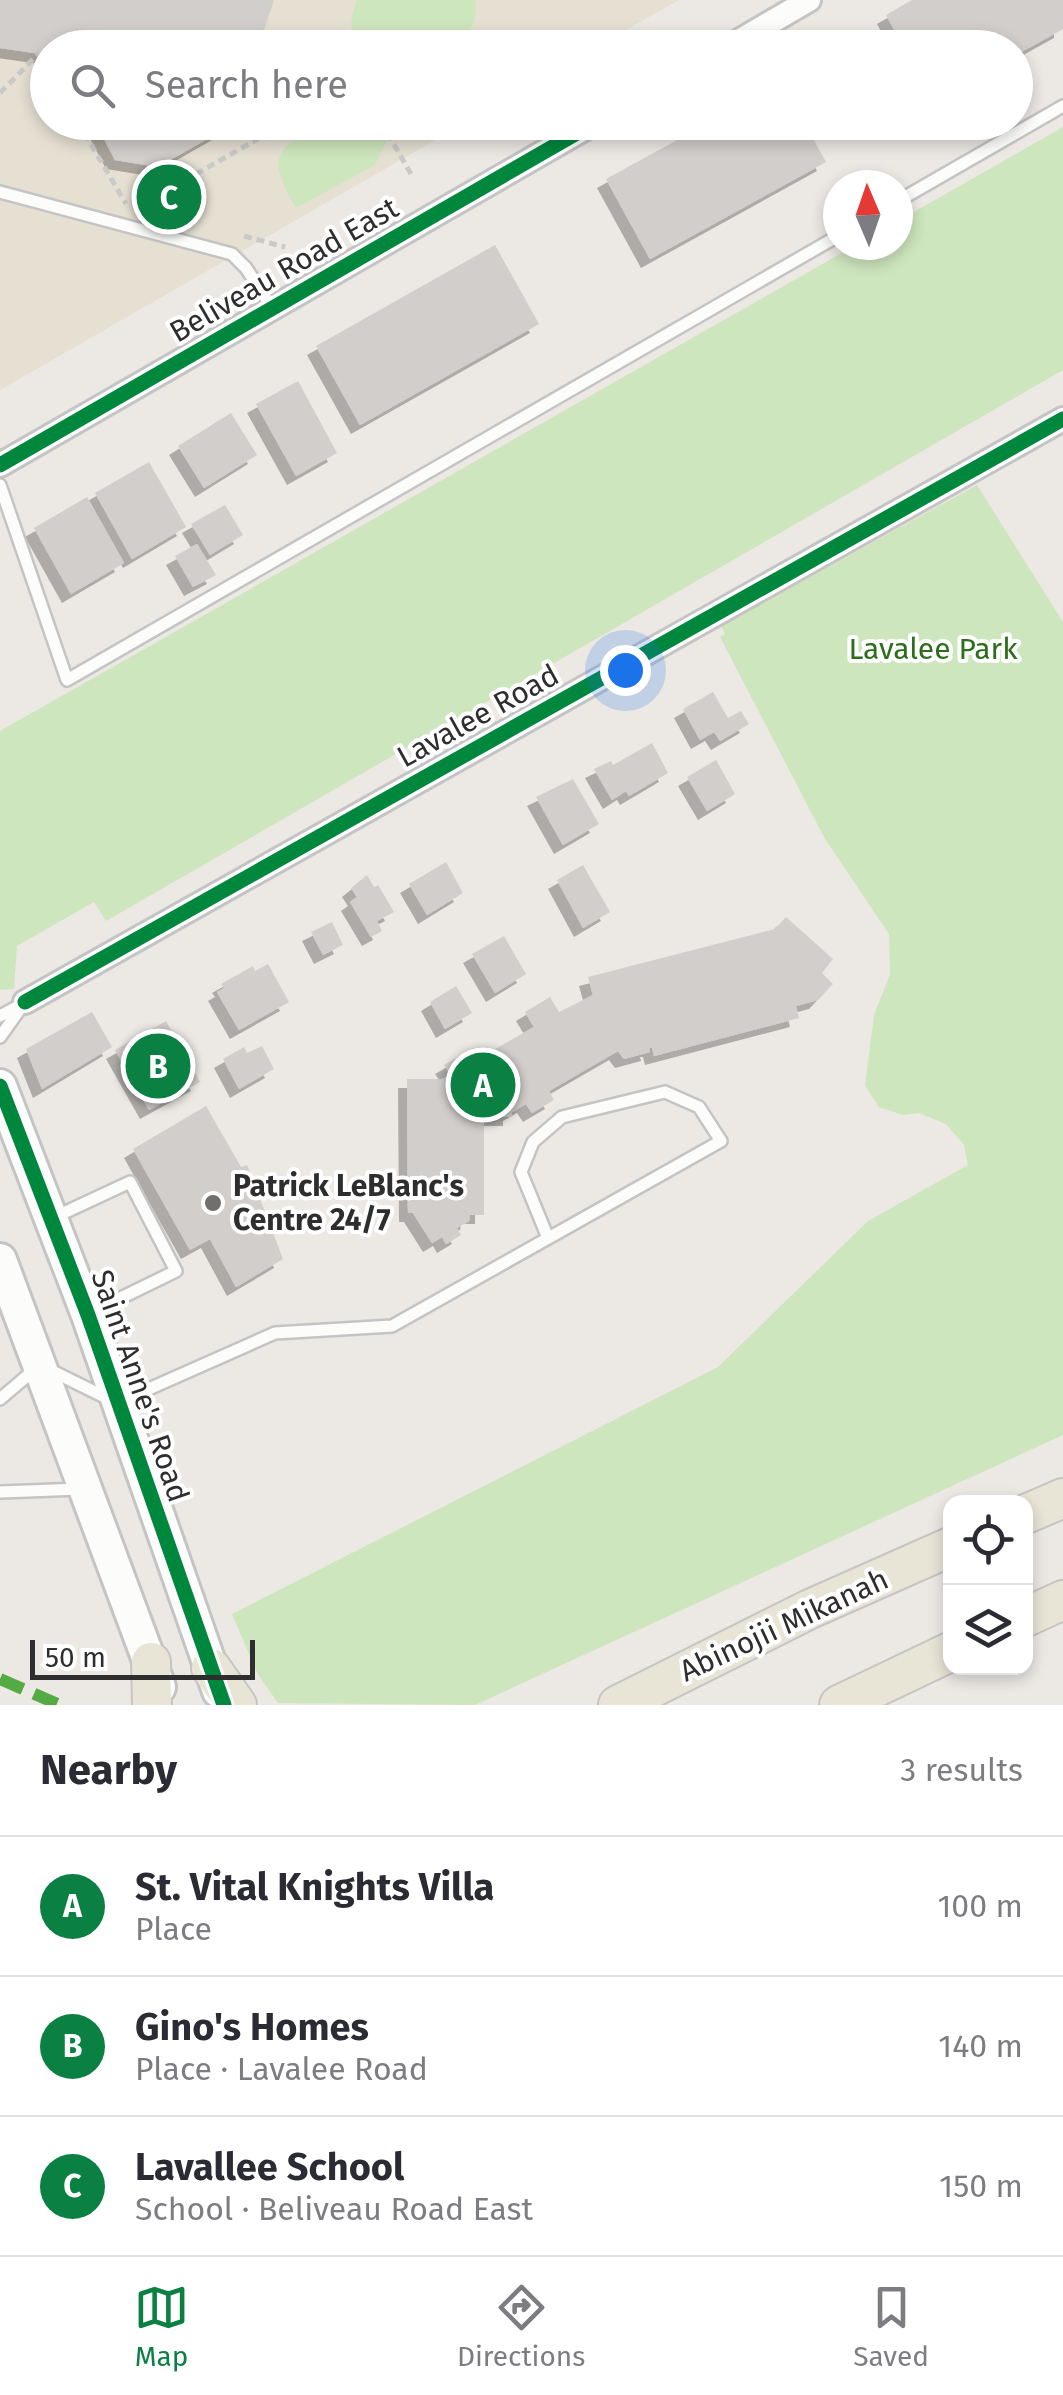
<!DOCTYPE html>
<html lang="en">
<head>
<meta charset="utf-8">
<style>
  :root { --surface:#fff; --page:#f7f7f7; --text:#2b2b33; --muted:#7c7c81; --line:#e1e1e2; --accent:#0b8043 }
  body { margin:0; font-family:"Fira Sans",sans-serif; background:var(--page); color:var(--text) }
  .controls { position:absolute; right:30px; bottom:30px; display:grid; overflow:hidden; border-radius:20px; box-shadow:0 5px 15px #0003 }
  .controls button { width:90px; height:90px; display:grid; place-items:center; padding:0; border:0; border-bottom:2px solid var(--line); background:var(--surface); color:var(--text); font:50px sans-serif }
  .compass { position:absolute; left:823px; top:170px; width:90px; height:90px; border-radius:50%; background:var(--surface); box-shadow:0 5px 15px #0003; rotate:358deg }
  .scale { position:absolute; left:30px; bottom:25px; width:225px; box-sizing:border-box; padding-left:10px; border:5px solid #2e2e2e; border-top:0; font-size:28px; line-height:35px; white-space:nowrap; color:#2e2e2e; -webkit-text-stroke:8px #fff; paint-order:stroke }
  .you { position:absolute; left:625px; top:670px; width:35px; height:35px; margin:-25px; border:8px solid #fff; border-radius:50%; background:#1a73e8; box-shadow:0 0 0 15px #1a73e833 }
  .badge { display:grid; place-items:center; width:65px; height:65px; border-radius:50%; background:var(--accent); color:#fff; font-size:32px; font-weight:700 }
  .pin { position:absolute; translate:-50% -50%; border:5px solid #fff; box-shadow:0 2px 10px #0006 }
  .list { margin:0; padding:0; list-style:none }
  h2 { display:flex; justify-content:space-between; align-items:center; height:130px; margin:0; padding:0 40px; font-size:42px }
  h2 small { font-size:32px; font-weight:400; color:var(--muted) }
  .list li { display:grid; grid-template-columns:65px 1fr auto; gap:30px; align-items:center; box-sizing:border-box; height:140px; padding:0 40px; border-top:2px solid var(--line) }
  .list b { display:block; font-size:38px; white-space:nowrap }
  .list p { margin:0; font-size:32px; white-space:nowrap; color:var(--muted) }
  .list em { font-size:32px; font-style:normal; color:var(--muted) }
  .icon { flex:none; width:55px; height:55px; fill:none; stroke:currentColor; stroke-width:2; stroke-linecap:round; stroke-linejoin:round }
  .map { position:relative; flex:none; width:1063px; height:1705px; overflow:hidden }
  .search { position:absolute; background:var(--surface); box-shadow:0 5px 15px #0003; left:30px; right:30px; top:30px; height:110px; display:flex; align-items:center; gap:25px; box-sizing:border-box; padding:0 35px; border-radius:55px; color:var(--muted); font-size:38px }
  .sheet { height:550px; background:var(--surface) }
  nav { display:flex; justify-content:space-around; align-items:center; box-sizing:border-box; height:140px; border-top:2px solid var(--line); background:var(--surface); font-size:28px; color:var(--muted) }
  nav a { display:grid; justify-items:center; gap:5px }
  nav .on { color:var(--accent) }
  .map>svg:first-child { display:block }
</style>
</head>
<body>
<div class="map">
<svg width="1063" height="1705" viewBox="0 0 1063 1705">
  <defs>
    <filter id="shadow"><feDropShadow dx="-9" dy="9" stdDeviation="0" flood-color="#0004"/></filter>
  </defs>
  <rect width="100%" height="100%" fill="#ece8e4"/>
  <path fill="#e6e0d3" d="M 0,0 L 679,0 L 596,47 L 48,48 L 48,122 L 465,123 L 0,390 Z"/>
  <path fill="#cee6be" d="M 357,0 L 475,0 C 483,64 404,48 363,47 C 347,31 350,20 357,0 Z
    M 323,122 L 374,123 L 386,142 L 375,165 L 296,208 C 266,157 274,150 323,122 Z
    M 1063,127 L 1063,370 L 106,921 L 94,902 L 17,946 L 14,989 L 0,990 L 0,731 L 856,245 L 898,245 L 898,221 Z
    M 977,485 L 1063,622 L 1063,1435 L 475,1705 L 278,1703 L 257,1673 L 232,1614 L 718,1367 L 868,1221 L 968,1165 L 964,1145 L 946,1124 L 919,1113 L 903,1115 L 879,1107 L 865,1086 L 874,1015 L 890,974 L 889,934 L 825,839 L 720,637 L 725,634 L 721,626 Z"/>
  <path fill="#d1cecb" filter="url(#shadow)" d="M 0,0 L 274,0 L 258,48 L 48,48 L 48,55 L 0,48 Z
    M 912,0 L 1063,0 L 1063,29 L 1016,55 L 1016,48 L 904,48 L 886,15 Z
    M 95,122 L 237,122 L 158,167 L 115,160 Z
    M 710,122 L 804,122 L 826,162 L 650,259 L 606,179 Z
    M 495,245 L 539,324 L 360,425 L 316,346 Z
    M 298,381 L 337,453 L 296,476 L 256,404 Z
    M 231,413 L 257,455 L 204,488 L 178,446 Z
    M 149,462 L 186,527 L 132,559 L 95,493 Z
    M 87,497 L 124,563 L 71,594 L 34,528 Z
    M 225,505 L 243,535 L 210,555 L 191,524 Z
    M 197,544 L 216,575 L 193,587 L 175,556 Z
    M 713,692 L 728,718 L 741,711 L 749,724 L 720,741 L 714,732 L 700,740 L 683,709 Z
    M 652,743 L 668,773 L 629,796 L 626,791 L 612,800 L 594,769 L 611,761 L 613,765 Z
    M 716,760 L 735,794 L 707,811 L 687,777 Z
    M 573,779 L 599,824 L 563,845 L 536,797 Z
    M 446,862 L 463,893 L 427,915 L 409,884 Z
    M 583,865 L 610,912 L 583,928 L 557,880 Z
    M 367,875 L 374,887 L 378,885 L 394,912 L 377,921 L 382,931 L 371,937 L 350,902 L 357,897 L 351,888 Z
    M 786,917 L 833,959 L 822,973 L 833,984 L 818,1000 L 796,1006 L 799,1018 L 654,1056 L 652,1048 L 649,1048 L 650,1052 L 624,1059 L 618,1051 L 549,1091 L 554,1100 L 532,1113 L 526,1104 L 512,1112 L 512,1117 L 484,1117 L 484,1215 L 470,1215 L 469,1221 L 457,1228 L 461,1235 L 446,1244 L 442,1237 L 432,1243 L 413,1213 L 408,1213 L 407,1079 L 442,1079 L 451,1075 L 444,1065 L 474,1048 L 481,1057 L 534,1027 L 525,1012 L 550,997 L 559,1012 L 593,995 L 588,977 L 775,929 Z
    M 332,922 L 343,945 L 323,955 L 311,932 Z
    M 504,936 L 526,974 L 495,993 L 472,954 Z
    M 268,964 L 289,1002 L 239,1030 L 217,992 L 224,988 L 221,984 L 253,966 L 255,971 Z
    M 456,986 L 472,1013 L 445,1029 L 430,1002 Z
    M 92,1012 L 112,1047 L 42,1089 L 26,1049 Z
    M 166,1021 L 200,1082 L 149,1110 L 115,1050 Z
    M 262,1046 L 274,1069 L 239,1089 L 223,1059 L 244,1047 L 247,1053 Z
    M 206,1106 L 241,1167 L 247,1165 L 283,1259 L 236,1287 L 210,1239 L 190,1250 L 133,1149 Z"/>
  <g fill="none" stroke-linecap="round" stroke-linejoin="round">
    <g stroke="#c5c4c5" stroke-width="16">
      <path id="service" d="M 0,192 L 232,254 L 246,268 L 273,309
        M 898,201 L 1063,106
        M 0,485 L 67,680 L 838,236
        M 0,1016 L 22,1004
        M 0,1037 L 25,1002
        M 55,1217 L 130,1182 L 176,1271 L 92,1312
        M 0,1399 L 40,1365 L 117,1403 L 275,1333 L 392,1326 L 721,1141 L 699,1107 L 665,1092 L 562,1117 L 533,1142 L 521,1172 L 548,1238
        M 0,1492 L 81,1489"/>
    </g>
    <g stroke="#c5c4c5" stroke-width="28">
      <path id="minor" d="M 727,48 L 809,0
        M 0,465 L 596,122
        M 25,1002 L 1063,419"/>
    </g>
    <g stroke="#c5c4c5" stroke-width="38">
      <path id="secondary" d="M 0,1086 L 88,1315 L 219,1691
        M 0,1260 L 159,1687"/>
    </g>
    <g stroke="#c6c5c4" stroke-width="42">
      <path id="primary" d="M 1026,1514 L 1063,1498
        M 1026,1617 L 1063,1600
        M 151,1662 L 152,1705
        M 211,1668 L 237,1705
        M 618,1705 L 810,1609 L 950,1547
        M 839,1705 L 950,1652"/>
    </g>
    <path stroke="#c9c9c8" stroke-width="5" stroke-dasharray="8 5" stroke-linecap="butt" d="M 0,93 L 38,54 L 48,71
      M 78,122 L 126,204
      M 381,122 L 411,174
      M 196,174 L 288,122
      M 244,236 L 285,247"/>
    <use href="#service" stroke="#fcfcfb" stroke-width="11"/>
    <use href="#minor" stroke="#fcfcfb" stroke-width="22"/>
    <use href="#secondary" stroke="#fcfcfb" stroke-width="32"/>
    <use href="#primary" stroke="#e8e4d6" stroke-width="38"/>
    <path stroke="#54ab44" stroke-width="12" stroke-dasharray="25 12" stroke-linecap="butt" d="M 0,1679 L 60,1705"/>
    <g stroke="#fff" stroke-width="21">
      <path id="cycleway" d="M 0,465 L 596,122
        M 25,1002 L 1063,419
        M 0,1086 L 88,1315 L 224,1705"/>
    </g>
    <use href="#cycleway" stroke="#00873e" stroke-width="15"/>
  </g>
  <circle fill="#706f6e" stroke="#fff" stroke-width="4" cx="213" cy="1203" r="10"/>
  <g text-anchor="middle" dominant-baseline="central" stroke-width="8" stroke-linejoin="round" paint-order="stroke">
    <g font-size="30" fill="#2e2e2e" stroke="#fff">
      <text transform="translate(284 270) rotate(-30)">Beliveau Road East</text>
      <text transform="translate(478 716) rotate(-29)">Lavalee Road</text>
      <text transform="translate(140 1386) rotate(71)">Saint Anne's Road</text>
      <text transform="translate(784 1625) rotate(-25)">Abinojii Mikanah</text>
    </g>
    <g font-size="30" fill="#2c6e1b" stroke="#fff">
      <text x="933" y="649">Lavalee Park</text>
    </g>
    <g font-size="30" font-weight="bold" fill="#2e2e2e" stroke="#fff" text-anchor="start">
      <text x="233" y="1186">Patrick LeBlanc's<tspan x="233" dy="34">Centre 24/7</tspan></text>
    </g>
  </g>
</svg>
<div class="controls">
<button><svg class="icon" aria-label="locate" viewBox="0 0 24 24"><circle cx="12" cy="12" r="6"/><path d="M12 2v4M12 18v4M2 12h4M18 12h4"/></svg></button>
<button><svg class="icon" aria-label="layers" viewBox="0 0 24 24"><path d="M12 4l9 5-9 5-9-5zM3 14l9 5 9-5"/></svg></button>
</div>
<svg class="compass" viewBox="-18 -18 36 36"><path d="M0-13l5 13h-10z" fill="#e53935"/><path d="M0 13l5-13h-10z" fill="#7c7c81"/></svg>
<div class="scale">50 m</div>
<div class="you"></div>
<div class="pin badge" style="left:483px;top:1085px">A</div>
<div class="pin badge" style="left:158px;top:1066px">B</div>
<div class="pin badge" style="left:169px;top:197px">C</div>
<div class="search"><svg class="icon" aria-label="search" viewBox="0 0 24 24"><circle cx="10" cy="10" r="6"/><path d="M15 15l6 6"/></svg>Search here</div>
</div>
<section class="sheet">
<h2>Nearby<small>3 results</small></h2>
<ul class="list">
<li><span class="badge">A</span><div><b>St. Vital Knights Villa</b><p>Place</p></div><em>100 m</em></li>
<li><span class="badge">B</span><div><b>Gino's Homes</b><p>Place · Lavalee Road</p></div><em>140 m</em></li>
<li><span class="badge">C</span><div><b>Lavallee School</b><p>School · Beliveau Road East</p></div><em>150 m</em></li>
</ul>
</section>
<nav>
<a class="on"><svg class="icon" aria-label="map" viewBox="0 0 24 24"><path d="M3 6l6-2 6 2 6-2v14l-6 2-6-2-6 2zM9 4v14M15 6v14"/></svg>Map</a>
<a><svg class="icon" aria-label="directions" viewBox="0 0 24 24"><path d="M12 3l9 9-9 9-9-9zM9 14v-3h6M13 9l2 2-2 2"/></svg>Directions</a>
<a><svg class="icon" aria-label="saved" viewBox="0 0 24 24"><path d="M7 4h10v16l-5-4-5 4z"/></svg>Saved</a>
</nav>
</body>
</html>
